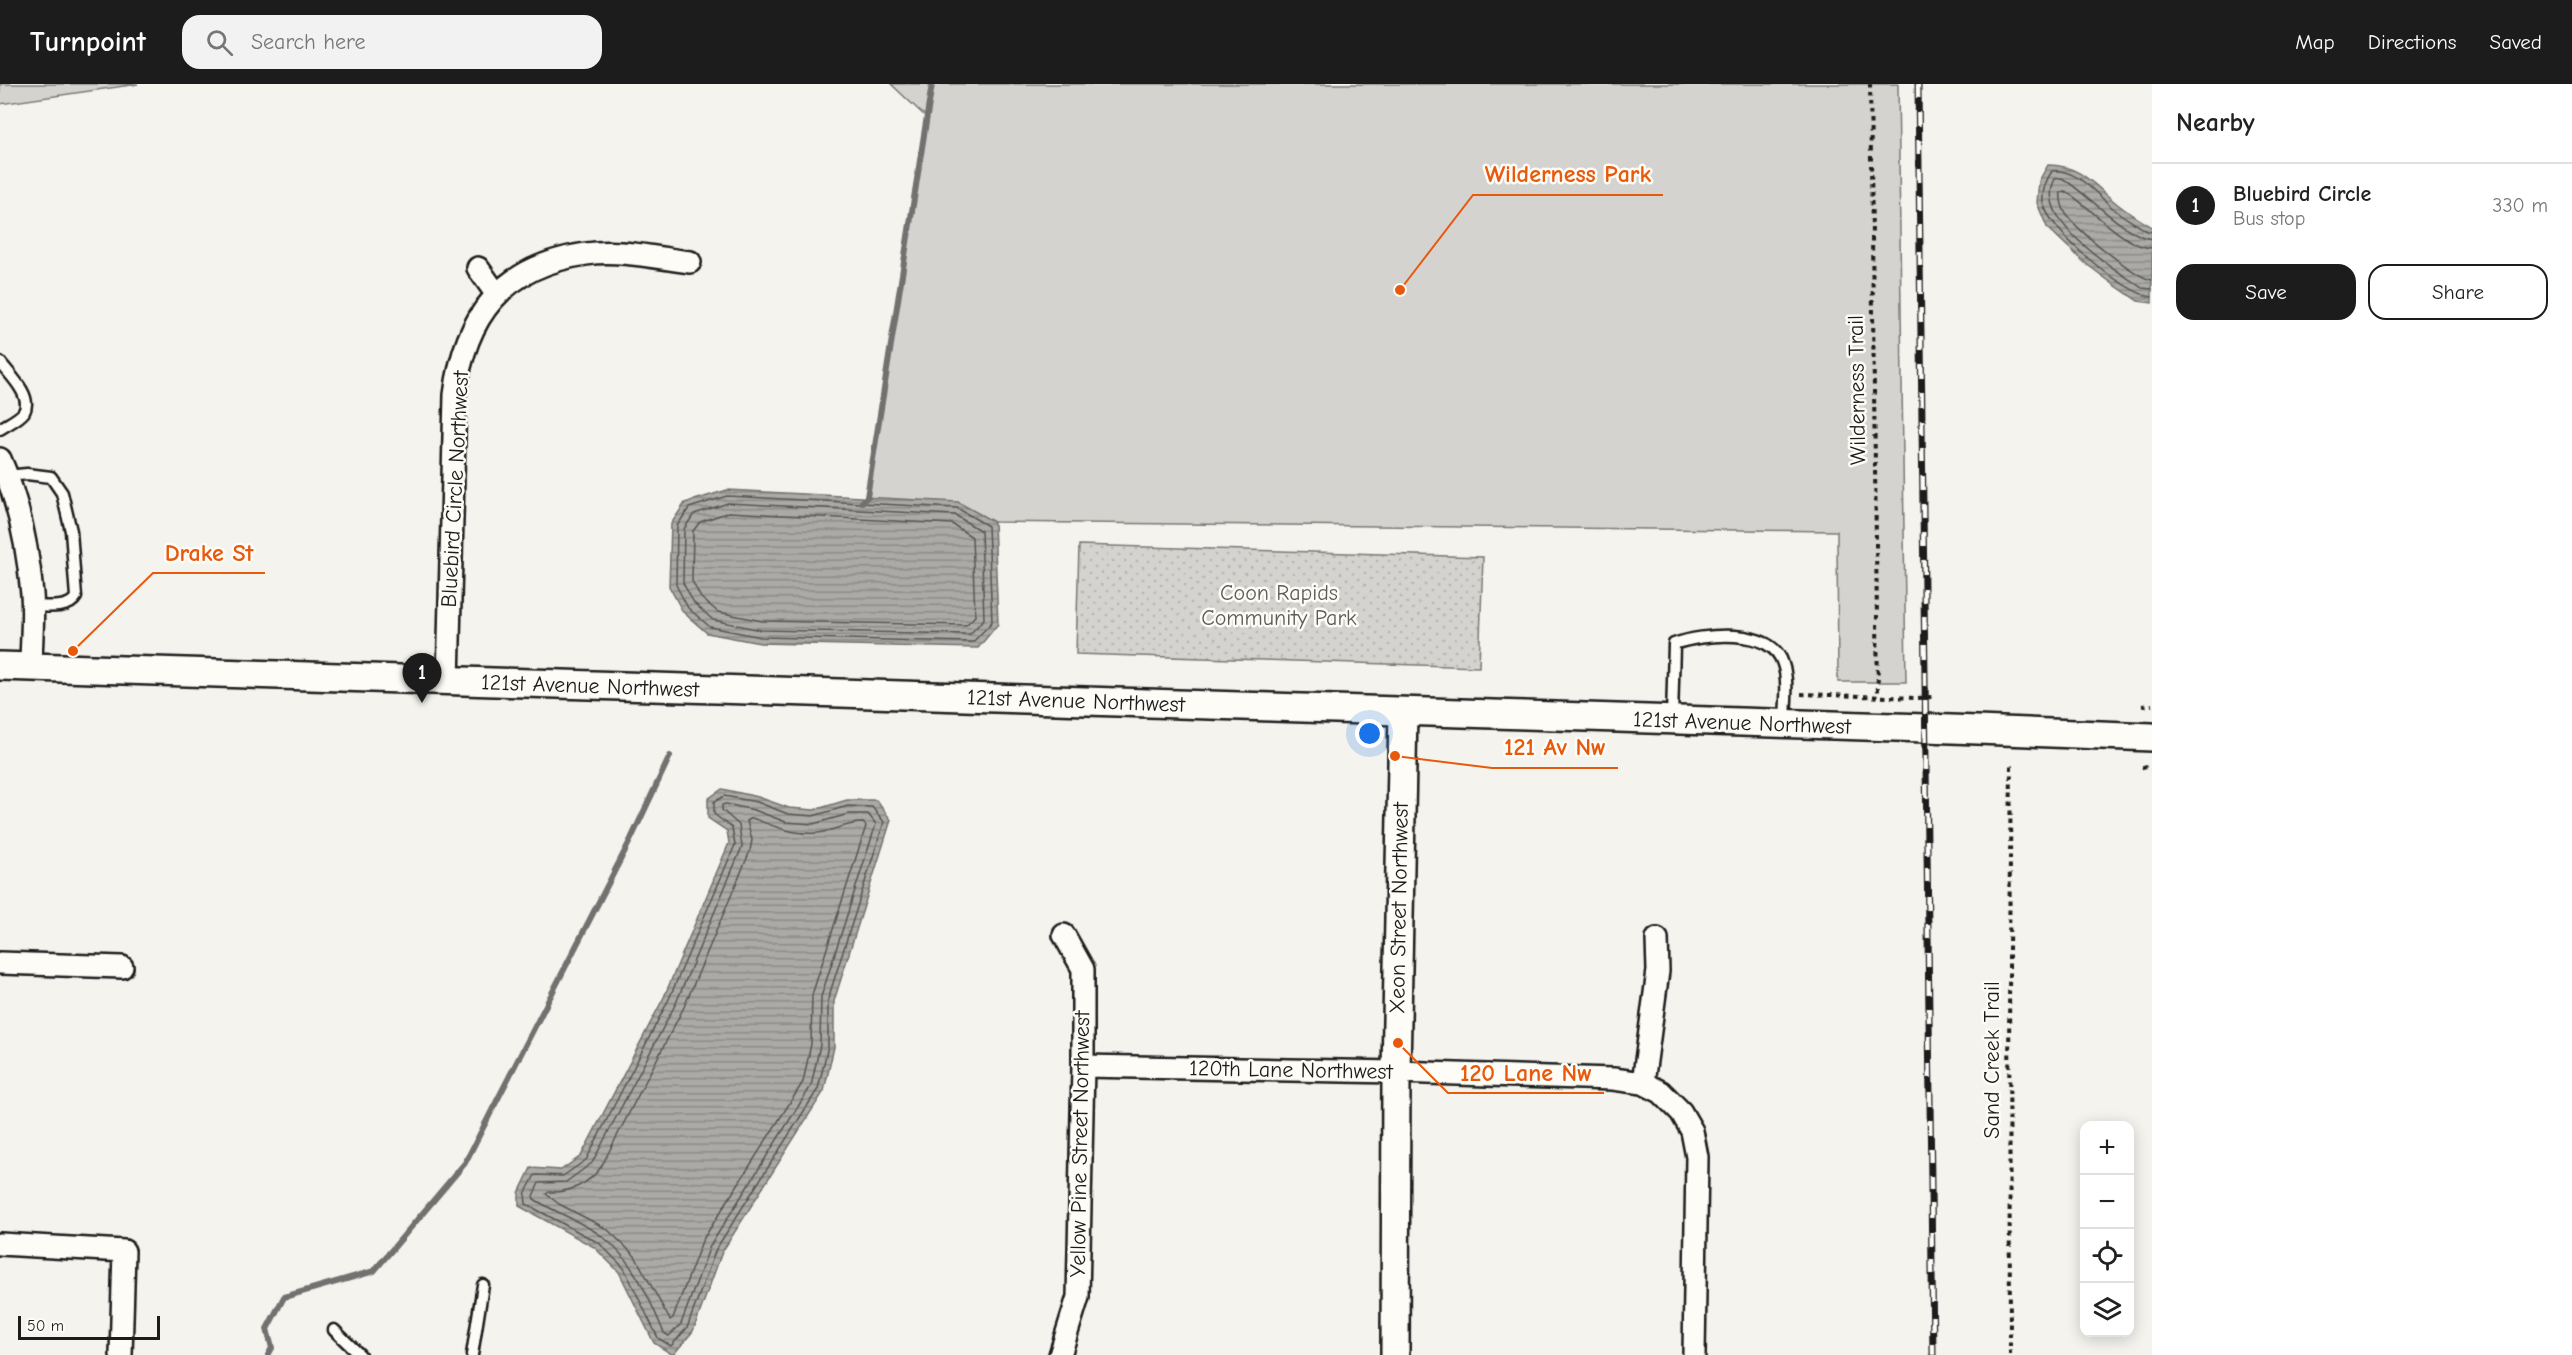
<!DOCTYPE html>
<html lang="en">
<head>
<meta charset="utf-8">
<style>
  :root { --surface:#fff; --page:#f2f2f2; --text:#222; --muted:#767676; --line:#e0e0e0; --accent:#1c1c1c }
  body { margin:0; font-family:"Comic Neue",sans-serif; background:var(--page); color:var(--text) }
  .controls { position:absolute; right:18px; bottom:18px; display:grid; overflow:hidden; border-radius:12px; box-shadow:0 3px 15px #0003 }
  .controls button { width:54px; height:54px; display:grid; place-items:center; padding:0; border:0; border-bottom:2px solid var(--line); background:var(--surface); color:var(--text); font:30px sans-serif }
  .scale { position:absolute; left:18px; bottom:15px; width:142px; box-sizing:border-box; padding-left:6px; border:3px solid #1c1c1c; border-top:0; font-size:16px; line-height:21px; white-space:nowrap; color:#1c1c1c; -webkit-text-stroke:4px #fdfcf7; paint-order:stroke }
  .you { position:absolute; left:1370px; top:650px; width:21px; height:21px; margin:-15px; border:4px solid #fff; border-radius:50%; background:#1a73e8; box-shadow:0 0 0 9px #1a73e833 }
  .badge { display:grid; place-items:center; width:39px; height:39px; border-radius:50%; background:var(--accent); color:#fff; font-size:20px; font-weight:700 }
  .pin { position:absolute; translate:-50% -50px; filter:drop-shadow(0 2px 3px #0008) }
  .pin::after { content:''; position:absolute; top:32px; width:21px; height:18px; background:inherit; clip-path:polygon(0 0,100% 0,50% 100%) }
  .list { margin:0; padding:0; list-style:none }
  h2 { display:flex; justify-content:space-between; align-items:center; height:78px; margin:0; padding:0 24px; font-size:26px }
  h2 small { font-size:20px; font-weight:400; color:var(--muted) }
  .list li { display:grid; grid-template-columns:39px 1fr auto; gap:18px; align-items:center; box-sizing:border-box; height:84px; padding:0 24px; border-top:2px solid var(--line) }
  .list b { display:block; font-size:22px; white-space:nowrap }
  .list p { margin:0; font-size:20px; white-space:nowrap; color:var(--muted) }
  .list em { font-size:20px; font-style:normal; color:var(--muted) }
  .actions { display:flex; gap:12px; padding:18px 24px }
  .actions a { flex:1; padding:14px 0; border:2px solid var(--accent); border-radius:18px; text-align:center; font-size:21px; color:var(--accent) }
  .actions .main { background:var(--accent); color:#fff }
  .icon { flex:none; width:33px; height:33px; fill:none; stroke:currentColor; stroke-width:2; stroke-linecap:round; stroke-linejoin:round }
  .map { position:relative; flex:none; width:2152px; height:1271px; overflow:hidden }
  header { display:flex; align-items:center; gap:36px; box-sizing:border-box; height:84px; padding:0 30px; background:var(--accent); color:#fff }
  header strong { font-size:28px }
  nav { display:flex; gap:33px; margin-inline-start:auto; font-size:21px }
  .search { width:420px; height:54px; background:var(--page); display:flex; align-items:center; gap:15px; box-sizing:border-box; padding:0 21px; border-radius:18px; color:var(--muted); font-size:22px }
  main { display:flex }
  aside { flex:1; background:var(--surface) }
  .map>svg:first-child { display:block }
</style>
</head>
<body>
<header>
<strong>Turnpoint</strong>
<div class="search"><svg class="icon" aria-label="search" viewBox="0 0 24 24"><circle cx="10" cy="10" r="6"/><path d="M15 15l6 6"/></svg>Search here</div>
<nav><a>Map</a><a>Directions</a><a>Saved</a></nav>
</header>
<main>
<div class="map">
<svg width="2152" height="1271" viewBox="0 0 2152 1271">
  <defs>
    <pattern id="grass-dots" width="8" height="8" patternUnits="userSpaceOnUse" patternTransform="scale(1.5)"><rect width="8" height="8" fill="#d4d3cf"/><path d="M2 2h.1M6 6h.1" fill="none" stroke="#b5b5b1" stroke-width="1.8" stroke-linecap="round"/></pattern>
    <pattern id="water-rules" width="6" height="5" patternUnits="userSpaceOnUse" patternTransform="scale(1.5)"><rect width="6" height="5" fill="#abaaa6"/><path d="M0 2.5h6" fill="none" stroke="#8a8a86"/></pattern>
  </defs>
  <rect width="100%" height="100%" fill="#f4f3ee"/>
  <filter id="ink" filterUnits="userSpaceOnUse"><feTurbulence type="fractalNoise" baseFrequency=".0167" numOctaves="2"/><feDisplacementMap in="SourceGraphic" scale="12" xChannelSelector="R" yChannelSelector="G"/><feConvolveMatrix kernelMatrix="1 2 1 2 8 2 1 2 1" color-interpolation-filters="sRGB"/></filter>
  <g filter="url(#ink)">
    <path fill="url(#grass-dots)" stroke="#787876" stroke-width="1.5" d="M 1079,461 L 1483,473 L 1479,583 L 1076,570 Z"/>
    <path fill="#d4d3cf" stroke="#787876" stroke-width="1.5" d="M 0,0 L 138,0 L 0,20 Z
      M 891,0 L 1898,0 L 1906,598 L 1838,598 L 1837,447 L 994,438 L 867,413 L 927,34 Z"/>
    <path fill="url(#water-rules)" stroke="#72716f" stroke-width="1.5" d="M 2048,81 C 2082,81 2095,103 2120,122 C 2130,130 2141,136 2152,143 L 2152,219 L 2138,217 L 2113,200 L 2085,179 L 2047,143 L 2037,119 L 2039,97 Z
      M 727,406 L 958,418 L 994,438 L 998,540 L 978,564 L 760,559 L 707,549 L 683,528 L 669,502 L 671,440 L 685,419 Z
      M 722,705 L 758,713 L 789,724 L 814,726 L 847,716 L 876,716 L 891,736 L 834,917 L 834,963 L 824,1007 L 722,1168 L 693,1247 L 673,1271 L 654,1259 L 619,1188 L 594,1163 L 519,1122 L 519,1109 L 531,1084 L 561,1086 L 581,1072 L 664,913 L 729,759 L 727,747 L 708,734 L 708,715 Z"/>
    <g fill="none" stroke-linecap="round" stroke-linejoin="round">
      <path stroke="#555553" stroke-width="1.5" d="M 2152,148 L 2147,147 C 2136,140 2125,134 2115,126 C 2097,111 2077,84 2052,87 C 2046,96 2042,107 2043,118 C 2048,147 2125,210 2152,213
        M 2152,155 C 2128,154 2085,108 2062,94 L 2055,95 C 2033,137 2114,184 2142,204 L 2152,205
        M 2152,164 C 2124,163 2089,121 2065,107 L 2061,108 C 2060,115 2062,123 2066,130 C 2076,145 2136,194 2152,196
        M 727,412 L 957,424 L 988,442 L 992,538 L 973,558 L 761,553 L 710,543 L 688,524 L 676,501 L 677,442 L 689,424 Z
        M 728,419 L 955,431 L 981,447 L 984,535 L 970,550 L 761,546 L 713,536 L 694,519 L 683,499 L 684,445 L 694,430 Z
        M 729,428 L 952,440 L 972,453 L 975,532 L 966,541 L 762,537 L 718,528 L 701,514 L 692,497 L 693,447 L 700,438 Z
        M 724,712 L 757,718 L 788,730 L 813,732 L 848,722 L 872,723 L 884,738 L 828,915 L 828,962 L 818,1005 L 716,1165 L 687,1244 L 671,1262 L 658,1254 L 624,1184 L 599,1159 L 526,1120 L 525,1110 L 535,1091 L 563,1092 L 586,1076 L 669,915 L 735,761 L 732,744 L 714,730 L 714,718 Z
        M 726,720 L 754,726 L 786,738 L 813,740 L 849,730 L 868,730 L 876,740 L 821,913 L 820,961 L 811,1002 L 710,1162 L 681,1240 L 669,1252 L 664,1249 C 649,1214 634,1177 603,1153 C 585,1139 554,1128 534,1115 L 533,1112 L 539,1099 L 566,1098 L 592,1079 L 676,919 L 742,763 L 739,741 L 722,726 L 722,721 Z
        M 752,734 C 773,742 794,751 817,749 C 833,747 846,739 863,739 L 866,742 L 812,911 L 811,960 L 803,998 L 702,1157 L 673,1234 L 670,1236 L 635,1172 L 607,1145 L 559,1120 L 546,1110 L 549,1108 C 569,1109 589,1100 601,1083 L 684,923 L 750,767 L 752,756 L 747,737 Z"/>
      <path stroke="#72716f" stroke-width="6" d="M 862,418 L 867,413 L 932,0
        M 268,1271 L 272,1264 L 267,1245 L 284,1213 L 374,1187 L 465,1079 L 631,755 L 670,672"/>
      <g stroke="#1c1c1c" stroke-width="15">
        <path id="service" d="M 0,278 C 9,290 33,312 24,328 C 19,335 7,340 0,345
          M 6,392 L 27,390 L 51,393 L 62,409 L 71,447 L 76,513 C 69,526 45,522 32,522
          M 1672,635 L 1674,560 C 1702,550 1772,542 1783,580 C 1789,598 1785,621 1785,640
          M 334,1246 L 360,1271
          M 472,1271 L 483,1201"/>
      </g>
      <g stroke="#1c1c1c" stroke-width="26">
        <path id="minor" d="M 478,184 L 497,211
          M 0,375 C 18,416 28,465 32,510 C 34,534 31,559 31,584
          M 448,598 L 455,311 C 465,231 503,182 586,170 C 619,165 657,174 690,178
          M 0,879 L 122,883
          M 1083,982 L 1396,988 L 1613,995 L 1643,999 L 1661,1008 L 1681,1028 L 1692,1047 L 1697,1073 L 1694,1271
          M 1643,999 L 1658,887 L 1657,855
          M 0,1160 L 124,1167 L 121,1271
          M 1060,1271 L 1078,1213 L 1083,982 L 1083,885 L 1064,851"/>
      </g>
      <g stroke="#1c1c1c" stroke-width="32">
        <path id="tertiary" d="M 0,582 L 1926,644 L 2152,653
          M 1395,1271 L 1396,988 L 1403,628"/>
      </g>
      <path stroke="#1c1c1c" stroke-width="4" stroke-dasharray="4.5 4.5" stroke-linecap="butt" d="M 1870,0 L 1878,612
        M 1801,610 L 1917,614 L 1932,613
        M 2142,622 L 2152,621
        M 2142,683 L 2152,684
        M 2010,1271 L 2009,867 L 2011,681"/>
      <use href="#service" stroke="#fdfcf7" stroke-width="10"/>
      <use href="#minor" stroke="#fdfcf7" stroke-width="21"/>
      <use href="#tertiary" stroke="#fdfcf7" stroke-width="27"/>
      <g stroke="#1c1c1c" stroke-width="7">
        <path id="rail" d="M 1918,0 L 1933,1271"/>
      </g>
      <use href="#rail" stroke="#fdfcf7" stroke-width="4.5" stroke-dasharray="14" stroke-linecap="butt"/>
    </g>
  </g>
  <g text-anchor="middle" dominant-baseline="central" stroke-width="5" stroke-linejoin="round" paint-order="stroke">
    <g font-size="22" fill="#1c1c1c" stroke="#fdfcf7">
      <text transform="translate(1857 306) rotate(-91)">Wilderness Trail</text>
      <text transform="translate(455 405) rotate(-87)">Bluebird Circle Northwest</text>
      <text transform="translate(590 602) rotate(2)">121st Avenue Northwest</text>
      <text transform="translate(1076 617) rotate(2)">121st Avenue Northwest</text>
      <text transform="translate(1742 639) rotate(2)">121st Avenue Northwest</text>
      <text transform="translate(1399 824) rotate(-89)">Xeon Street Northwest</text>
      <text transform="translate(1992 976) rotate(-90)">Sand Creek Trail</text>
      <text transform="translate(1291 986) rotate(1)">120th Lane Northwest</text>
      <text transform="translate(1080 1060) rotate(-89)">Yellow Pine Street Northwest</text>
    </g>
    <g font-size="22" fill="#5c5c5b" stroke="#fdfcf7">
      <text x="1279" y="509">Coon Rapids<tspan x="1279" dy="25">Community Park</tspan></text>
    </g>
  </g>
  <path fill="none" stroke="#e8590c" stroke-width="2" d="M1400 206L1473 111H1663M73 567L153 489H265M1395 672L1492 684H1618M1398 959L1448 1009H1604"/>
  <g fill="#e8590c" stroke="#fdfcf7" stroke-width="2">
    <circle cx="1400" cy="206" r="6"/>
    <circle cx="73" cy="567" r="6"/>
    <circle cx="1395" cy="672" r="6"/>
    <circle cx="1398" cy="959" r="6"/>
  </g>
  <g font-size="24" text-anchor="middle" font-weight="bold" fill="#e8590c" stroke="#fdfcf7" stroke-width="5" stroke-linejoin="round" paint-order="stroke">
    <text x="1568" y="98">Wilderness Park</text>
    <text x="209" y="477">Drake St</text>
    <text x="1555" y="671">121 Av Nw</text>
    <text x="1526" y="997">120 Lane Nw</text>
  </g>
</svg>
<div class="controls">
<button>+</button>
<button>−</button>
<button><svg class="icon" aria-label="locate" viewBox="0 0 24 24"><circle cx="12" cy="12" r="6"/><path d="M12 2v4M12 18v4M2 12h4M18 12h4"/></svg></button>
<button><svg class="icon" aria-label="layers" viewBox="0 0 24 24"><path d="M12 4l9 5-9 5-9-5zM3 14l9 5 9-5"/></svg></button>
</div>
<div class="scale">50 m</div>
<div class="you"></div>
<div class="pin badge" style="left:422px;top:619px">1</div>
</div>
<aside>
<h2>Nearby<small></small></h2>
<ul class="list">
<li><span class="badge">1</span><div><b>Bluebird Circle</b><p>Bus stop</p></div><em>330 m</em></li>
</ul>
<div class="actions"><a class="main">Save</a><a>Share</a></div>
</aside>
</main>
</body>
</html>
